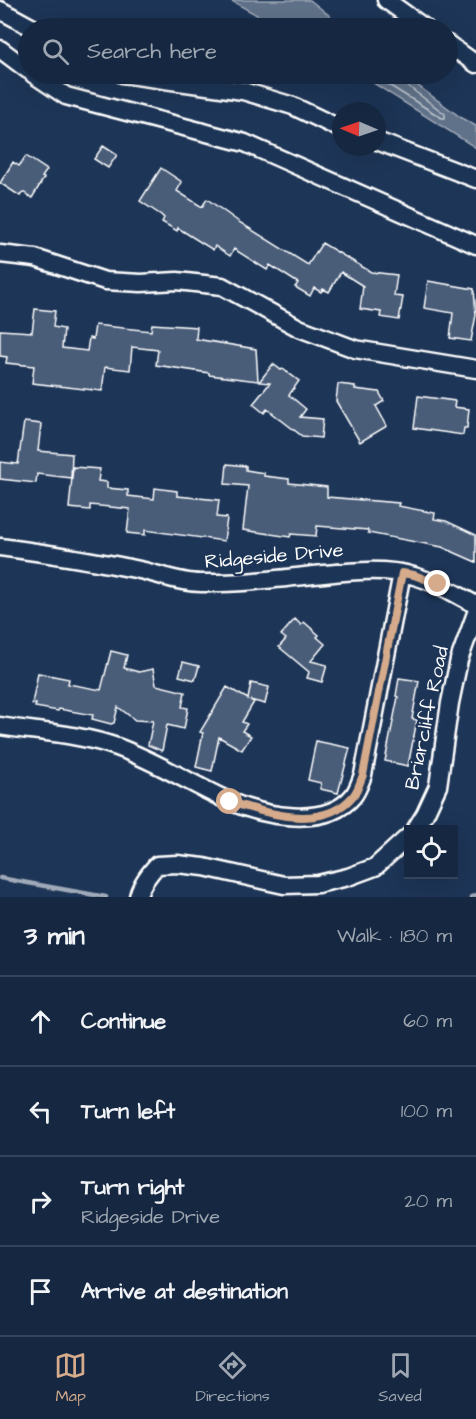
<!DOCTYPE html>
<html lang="en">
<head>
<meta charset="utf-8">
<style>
  :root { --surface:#162841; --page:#23344c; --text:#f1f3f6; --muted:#9ea6b1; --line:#35445a; --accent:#d6ab8b }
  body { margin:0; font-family:"Architects Daughter",sans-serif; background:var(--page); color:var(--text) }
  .controls { position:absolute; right:18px; bottom:18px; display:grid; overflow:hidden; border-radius:0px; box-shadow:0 6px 24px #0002 }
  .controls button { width:54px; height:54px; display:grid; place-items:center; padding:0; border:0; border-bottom:2px solid var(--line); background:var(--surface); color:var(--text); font:30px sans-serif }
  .compass { position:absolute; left:332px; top:102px; width:54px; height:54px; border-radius:50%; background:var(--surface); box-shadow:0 6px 24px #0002; rotate:272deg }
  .stop { position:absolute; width:18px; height:18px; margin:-14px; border:4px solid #d6ab8b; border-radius:50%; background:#fff }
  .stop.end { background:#d6ab8b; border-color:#fff; box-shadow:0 2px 6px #0008 }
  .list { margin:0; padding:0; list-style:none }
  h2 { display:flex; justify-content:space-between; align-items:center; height:78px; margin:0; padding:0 24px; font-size:26px }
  h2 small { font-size:20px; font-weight:400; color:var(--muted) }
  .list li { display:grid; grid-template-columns:39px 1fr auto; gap:18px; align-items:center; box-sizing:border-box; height:90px; padding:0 24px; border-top:2px solid var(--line) }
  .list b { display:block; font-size:22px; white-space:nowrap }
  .list p { margin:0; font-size:20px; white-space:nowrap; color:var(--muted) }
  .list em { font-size:20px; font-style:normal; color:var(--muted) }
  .icon { flex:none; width:33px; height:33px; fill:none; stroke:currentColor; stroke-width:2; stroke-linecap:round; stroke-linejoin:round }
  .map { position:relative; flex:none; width:476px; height:897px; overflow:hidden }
  .search { position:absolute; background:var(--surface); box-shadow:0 6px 24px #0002; left:18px; right:18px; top:18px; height:66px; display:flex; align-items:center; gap:15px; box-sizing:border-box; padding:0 21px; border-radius:33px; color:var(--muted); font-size:22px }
  .sheet { height:438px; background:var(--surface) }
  nav { display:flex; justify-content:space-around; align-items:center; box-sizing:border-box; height:84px; border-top:2px solid var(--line); background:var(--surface); font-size:16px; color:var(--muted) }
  nav a { display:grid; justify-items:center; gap:3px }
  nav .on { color:var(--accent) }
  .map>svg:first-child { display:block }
</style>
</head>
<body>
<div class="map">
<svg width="476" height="897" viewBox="0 0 476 897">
  <rect width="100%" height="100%" fill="#1d3557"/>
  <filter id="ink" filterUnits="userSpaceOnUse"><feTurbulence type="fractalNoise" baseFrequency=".0167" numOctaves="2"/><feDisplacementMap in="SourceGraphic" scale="12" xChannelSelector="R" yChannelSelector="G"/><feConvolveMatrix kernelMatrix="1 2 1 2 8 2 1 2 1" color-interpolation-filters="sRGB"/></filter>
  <g filter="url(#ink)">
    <path fill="#617289" stroke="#a0aab8" stroke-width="1.5" d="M 230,0 L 310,0 L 345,28 L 280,28 Z
      M 359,74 L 402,74 L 463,119 L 476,126 L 476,148 Z"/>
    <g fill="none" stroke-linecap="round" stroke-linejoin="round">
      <path stroke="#c0c7d0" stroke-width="1.5" d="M 371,74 L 442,118 L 445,118 L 445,114 L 401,81 L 399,74"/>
      <path stroke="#a0aab8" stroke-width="4.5" d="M 0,878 L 106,897
        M 471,897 L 476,895"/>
    </g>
    <path fill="#4a5d79" stroke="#fff" stroke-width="1.5" d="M 103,146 L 117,155 L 108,168 L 94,159 Z
      M 26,156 L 47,170 L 42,177 L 44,178 L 32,198 L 23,192 L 20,196 L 0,183 L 13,162 L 19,166 Z
      M 161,168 L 182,182 L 177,191 L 202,207 L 207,199 L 239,222 L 308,265 L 322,243 L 371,272 L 397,275 L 394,296 L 403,297 L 399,320 L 380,317 L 381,312 L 360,309 L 363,286 L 341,272 L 329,292 L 323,289 L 321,292 L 314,288 L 310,296 L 295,287 L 298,283 L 270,265 L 267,270 L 234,249 L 230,256 L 215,246 L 213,250 L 178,228 L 177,231 L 162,222 L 164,218 L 161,215 L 140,201 Z
      M 428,281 L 474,289 L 476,315 L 471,341 L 450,338 L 453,313 L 424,308 Z
      M 35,309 L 55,311 L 53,327 L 64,329 L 62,348 L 87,351 L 89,338 L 93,339 L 95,325 L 151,331 L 152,324 L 197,327 L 196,339 L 256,349 L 258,381 L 209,375 L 209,373 L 156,365 L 158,350 L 132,347 L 130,370 L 105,367 L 102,391 L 32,383 L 34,366 L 6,363 L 7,357 L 0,356 L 0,330 L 32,332 Z
      M 273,364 L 281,370 L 283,369 L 299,381 L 289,395 L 306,409 L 300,417 L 323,419 L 321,438 L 302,436 L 267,409 L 264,413 L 253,404 L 270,383 L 259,382 Z
      M 338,384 L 355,386 L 355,389 L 379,392 L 384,401 L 376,406 L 387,426 L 360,442 L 336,401 Z
      M 418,396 L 455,401 L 454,407 L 469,409 L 467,428 L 464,428 L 463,435 L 414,428 Z
      M 24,422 L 41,424 L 38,451 L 72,454 L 71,478 L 37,474 L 36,483 L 0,479 L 0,462 L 18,464 Z
      M 227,464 L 246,466 L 246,470 L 264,473 L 264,476 L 289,479 L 289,483 L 327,487 L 327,497 L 399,503 L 398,506 L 435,513 L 434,519 L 446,521 L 476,535 L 476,562 L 442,547 L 368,533 L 368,530 L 317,526 L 316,536 L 291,534 L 290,537 L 243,530 L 248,486 L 225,484 Z
      M 73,467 L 100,469 L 98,481 L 107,482 L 107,488 L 128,490 L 128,496 L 154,499 L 155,488 L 177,491 L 177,496 L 219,500 L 217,517 L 227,518 L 224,541 L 145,530 L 145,535 L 127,533 L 130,509 L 90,505 L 90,510 L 69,508 Z
      M 295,619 L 301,625 L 304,622 L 319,635 L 317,637 L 325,644 L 311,661 L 327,665 L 322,682 L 307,678 L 309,672 L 279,647 L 286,639 L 281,635 Z
      M 111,651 L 127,655 L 124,668 L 139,672 L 153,669 L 156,685 L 185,692 L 182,707 L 188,708 L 184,729 L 167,725 L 162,751 L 148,745 L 153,721 L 135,720 L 118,707 L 114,723 L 111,724 L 92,719 L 93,715 L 59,709 L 58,711 L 35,707 L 36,704 L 32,704 L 38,673 L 69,679 L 68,684 L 101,690 Z
      M 183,662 L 199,666 L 195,680 L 179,676 Z
      M 399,678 L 419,681 L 412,719 L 417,720 L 408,766 L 385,761 L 398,697 L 396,696 Z
      M 251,683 L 269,687 L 265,704 L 250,700 L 254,702 L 242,722 L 247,724 L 242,731 L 251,736 L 242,750 L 219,737 L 212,771 L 196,767 L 203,733 L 200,732 L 227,687 L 248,699 Z
      M 316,741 L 350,748 L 338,793 L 320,789 L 321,783 L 308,780 Z"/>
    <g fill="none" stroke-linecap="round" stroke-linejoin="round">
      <g stroke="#fff" stroke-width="21">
        <path id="minor" d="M 386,0 L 425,28
          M 0,10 L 33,28
          M 448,44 L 476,64
          M 0,49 L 28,70
          M 33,74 L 66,96 L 245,143 L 476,245
          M 122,74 L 243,91 L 293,106 L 341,129
          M 377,141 L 476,179
          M 0,254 L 35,258 L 105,281 L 141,283 L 177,281 L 222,286 L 299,328 L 355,349 L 476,369
          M 0,547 C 45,553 90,560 135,569 C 157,573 178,583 201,583 C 242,584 284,578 324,574 C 354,571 385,568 414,576 C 436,582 456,594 476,605
          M 0,726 C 38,732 81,734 117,747 C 156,761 191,784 229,801 C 263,816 326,829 353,796 C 358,790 360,782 363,775 L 402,573
          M 415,830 L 425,814 L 438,786 L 450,703 L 459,660 L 476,613
          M 138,897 C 140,885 149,874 157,865 L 177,864 L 204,867 L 284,885 L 318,884 L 348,877 L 375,867 L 408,837"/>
      </g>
      <use href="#minor" stroke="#1d3557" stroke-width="16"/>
    </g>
  </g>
  <g fill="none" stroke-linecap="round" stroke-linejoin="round" filter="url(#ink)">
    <path stroke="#d6ab8b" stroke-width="8" d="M 230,802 C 267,813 323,832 353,796 C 358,791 360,782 363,775 L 402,573 L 414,575 L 438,584"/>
  </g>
  <g text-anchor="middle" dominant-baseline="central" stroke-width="5" stroke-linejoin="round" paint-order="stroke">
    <g font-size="20" fill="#fff" stroke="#1d3557">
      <text transform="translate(274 556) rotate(-5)">Ridgeside Drive</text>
      <text transform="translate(427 718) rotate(-78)">Briarcliff Road</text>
    </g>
  </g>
</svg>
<div class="controls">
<button><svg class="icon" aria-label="locate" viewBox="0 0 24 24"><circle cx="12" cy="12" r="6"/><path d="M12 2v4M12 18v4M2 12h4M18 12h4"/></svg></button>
</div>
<svg class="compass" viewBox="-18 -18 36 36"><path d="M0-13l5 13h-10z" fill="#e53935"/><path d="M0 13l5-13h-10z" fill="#9ea6b1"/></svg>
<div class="stop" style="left:230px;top:802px"></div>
<div class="stop end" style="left:438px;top:584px"></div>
<div class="search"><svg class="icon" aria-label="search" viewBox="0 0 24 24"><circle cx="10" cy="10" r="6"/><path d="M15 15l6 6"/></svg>Search here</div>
</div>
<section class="sheet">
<h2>3 min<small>Walk · 180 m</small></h2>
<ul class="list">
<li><svg class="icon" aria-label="ahead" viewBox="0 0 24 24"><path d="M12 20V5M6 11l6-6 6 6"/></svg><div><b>Continue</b></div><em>60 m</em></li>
<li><svg class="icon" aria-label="left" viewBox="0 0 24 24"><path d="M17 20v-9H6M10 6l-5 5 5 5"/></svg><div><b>Turn left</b></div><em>100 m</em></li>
<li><svg class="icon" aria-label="right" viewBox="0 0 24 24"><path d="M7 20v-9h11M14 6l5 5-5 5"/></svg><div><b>Turn right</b><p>Ridgeside Drive</p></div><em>20 m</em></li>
<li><svg class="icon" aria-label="arrive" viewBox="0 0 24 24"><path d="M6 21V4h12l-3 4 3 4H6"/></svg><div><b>Arrive at destination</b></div></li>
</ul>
</section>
<nav>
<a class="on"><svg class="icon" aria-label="map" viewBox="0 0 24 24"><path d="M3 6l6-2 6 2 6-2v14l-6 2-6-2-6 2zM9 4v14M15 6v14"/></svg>Map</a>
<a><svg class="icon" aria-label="directions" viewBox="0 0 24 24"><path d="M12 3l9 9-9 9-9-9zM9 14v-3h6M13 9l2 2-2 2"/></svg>Directions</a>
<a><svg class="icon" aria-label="saved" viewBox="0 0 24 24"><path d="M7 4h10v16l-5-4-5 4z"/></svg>Saved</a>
</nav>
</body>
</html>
